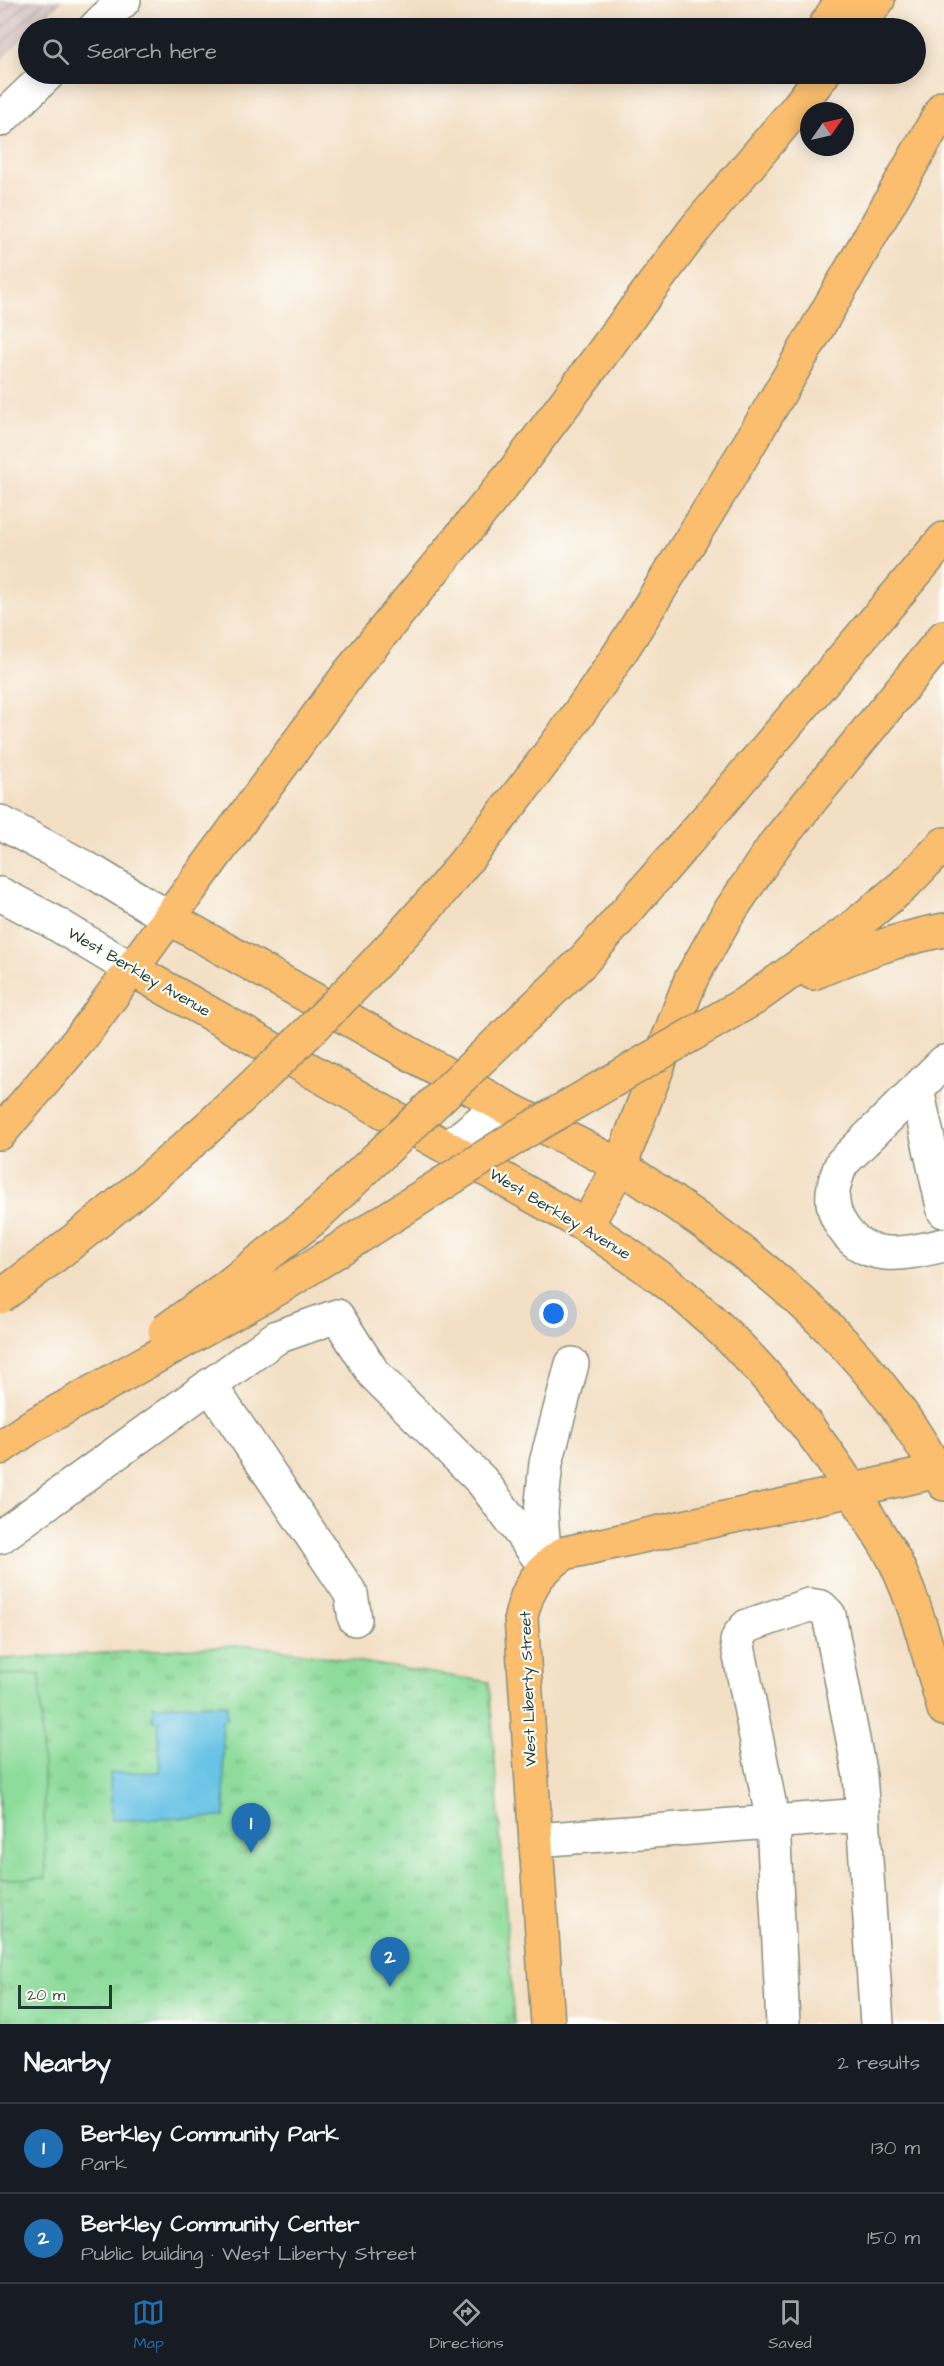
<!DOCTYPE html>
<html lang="en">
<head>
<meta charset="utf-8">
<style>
  :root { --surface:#171b24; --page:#242831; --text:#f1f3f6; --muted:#9ea1a6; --line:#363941; --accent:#1f6fb2 }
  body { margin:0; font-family:"Architects Daughter",sans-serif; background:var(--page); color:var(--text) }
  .compass { position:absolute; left:800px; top:102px; width:54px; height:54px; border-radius:50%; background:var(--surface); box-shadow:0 3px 15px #0003; rotate:56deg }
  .scale { position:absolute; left:18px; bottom:15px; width:94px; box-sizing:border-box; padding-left:6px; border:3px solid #1f3d34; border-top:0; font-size:16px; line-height:21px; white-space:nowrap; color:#1f3d34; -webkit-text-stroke:4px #fdfcf7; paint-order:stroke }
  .you { position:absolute; left:554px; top:1314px; width:21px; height:21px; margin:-15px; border:4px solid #fff; border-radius:50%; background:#1a73e8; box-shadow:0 0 0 9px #1a73e833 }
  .badge { display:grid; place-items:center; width:39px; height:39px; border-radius:50%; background:var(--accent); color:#fff; font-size:20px; font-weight:700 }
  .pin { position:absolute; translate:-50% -50px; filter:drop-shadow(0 2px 3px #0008) }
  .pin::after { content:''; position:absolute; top:32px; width:21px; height:18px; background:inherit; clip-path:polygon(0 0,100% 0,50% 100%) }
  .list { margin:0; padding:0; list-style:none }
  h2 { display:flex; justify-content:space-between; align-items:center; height:78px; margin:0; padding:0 24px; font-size:26px }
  h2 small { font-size:20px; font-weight:400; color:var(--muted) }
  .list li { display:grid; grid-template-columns:39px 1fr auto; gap:18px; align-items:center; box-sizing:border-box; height:90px; padding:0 24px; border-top:2px solid var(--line) }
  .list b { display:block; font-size:22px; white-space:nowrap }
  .list p { margin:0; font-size:20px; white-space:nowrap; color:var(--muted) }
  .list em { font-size:20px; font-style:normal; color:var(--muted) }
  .icon { flex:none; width:33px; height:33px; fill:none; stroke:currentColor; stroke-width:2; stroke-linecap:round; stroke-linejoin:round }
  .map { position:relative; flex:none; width:944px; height:2024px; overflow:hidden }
  .search { position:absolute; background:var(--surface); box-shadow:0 3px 15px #0003; left:18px; right:18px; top:18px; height:66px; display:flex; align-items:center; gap:15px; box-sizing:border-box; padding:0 21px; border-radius:33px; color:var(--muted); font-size:22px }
  .sheet { height:258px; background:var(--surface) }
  nav { display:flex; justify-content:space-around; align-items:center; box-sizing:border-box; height:84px; border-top:2px solid var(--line); background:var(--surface); font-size:16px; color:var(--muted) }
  nav a { display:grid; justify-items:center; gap:3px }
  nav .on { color:var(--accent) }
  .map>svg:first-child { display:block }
</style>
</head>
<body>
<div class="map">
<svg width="944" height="2024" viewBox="0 0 944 2024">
  <defs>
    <pattern id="industrial-furrows" width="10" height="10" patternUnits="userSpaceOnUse" patternTransform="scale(1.5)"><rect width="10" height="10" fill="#d1bfbe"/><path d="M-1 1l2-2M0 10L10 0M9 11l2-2" fill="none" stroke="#a99c9b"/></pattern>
    <pattern id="grass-tufts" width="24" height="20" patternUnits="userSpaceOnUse" patternTransform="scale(1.5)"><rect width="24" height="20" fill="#8ddc9b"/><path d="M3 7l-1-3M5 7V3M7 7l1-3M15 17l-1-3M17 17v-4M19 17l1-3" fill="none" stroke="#73b47f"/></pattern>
  </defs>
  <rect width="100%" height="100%" fill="#fdfcf7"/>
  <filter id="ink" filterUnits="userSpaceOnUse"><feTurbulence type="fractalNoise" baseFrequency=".0167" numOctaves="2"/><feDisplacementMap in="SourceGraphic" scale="12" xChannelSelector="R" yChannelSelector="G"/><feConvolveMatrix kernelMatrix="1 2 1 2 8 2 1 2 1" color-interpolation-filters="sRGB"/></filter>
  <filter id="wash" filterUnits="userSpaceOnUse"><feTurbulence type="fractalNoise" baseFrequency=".008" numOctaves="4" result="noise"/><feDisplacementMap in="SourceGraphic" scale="24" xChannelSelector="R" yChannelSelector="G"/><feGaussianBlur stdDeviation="1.35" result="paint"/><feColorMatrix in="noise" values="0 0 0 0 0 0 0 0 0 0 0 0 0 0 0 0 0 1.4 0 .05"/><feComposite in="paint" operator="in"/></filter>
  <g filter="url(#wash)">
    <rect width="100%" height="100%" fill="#f3dfc4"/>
    <path fill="url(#industrial-furrows)" d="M 0,0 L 62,0 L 32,28 L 28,28 L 28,32 L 0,60 Z"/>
    <path fill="url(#grass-tufts)" stroke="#568c68" stroke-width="1.5" d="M 252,1645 L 489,1682 L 514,2024 L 0,2024 L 0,1659 Z"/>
    <path fill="#8ddc9b" stroke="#568c68" stroke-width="1.5" d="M 40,1674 L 46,1878 L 0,1879 L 0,1675 Z"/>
    <path fill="#68c3e6" stroke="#44808d" stroke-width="1.5" d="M 227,1704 L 227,1719 L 222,1720 L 225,1817 L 111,1820 L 110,1773 L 160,1772 L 158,1721 L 153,1721 L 153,1706 Z"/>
  </g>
  <g filter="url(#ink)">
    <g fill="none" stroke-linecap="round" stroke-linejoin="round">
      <g stroke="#898e7c" stroke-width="36">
        <path id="minor" d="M 95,28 L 124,0
          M 0,120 L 48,74
          M 0,822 L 95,873 L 169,918
          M 0,894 L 48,919 L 133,970
          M 944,1062 L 842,1163 C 833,1183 828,1201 839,1221 C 862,1265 905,1254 944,1245
          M 917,1090 L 944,1211
          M 449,1147 L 501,1105
          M 210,1385 L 351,1594 L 355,1619
          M 0,1537 L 277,1337 L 337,1316 L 374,1374 L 482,1481 L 545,1566
          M 545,1566 L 541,1512 L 546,1463 L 572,1364
          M 536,1840 L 863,1815 L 877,2024
          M 783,2024 L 773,1822 L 737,1641 L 740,1634 L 747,1626 L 809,1605 L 821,1607 L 829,1615 L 860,1776 L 863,1815"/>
      </g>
      <g stroke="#898e7c" stroke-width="36">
        <path id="major" d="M 169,918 C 275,977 382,1038 489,1098 C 531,1122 576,1141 619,1166 C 639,1177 657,1191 676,1204 C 784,1277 884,1366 944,1484
          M 133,970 L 586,1226 C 620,1249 654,1271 686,1298 C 758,1358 819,1435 868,1516 C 876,1530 886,1544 894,1559 C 917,1606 930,1658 944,1709
          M 548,2024 L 521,1617 C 528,1585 538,1571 565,1553 L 944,1470"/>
      </g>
      <g stroke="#898e7c" stroke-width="36">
        <path id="highway" d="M 824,28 L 842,0
          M 857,28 L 878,0
          M 437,896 C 488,834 538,772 584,706 C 613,665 640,622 666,579 C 764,425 853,266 944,107
          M 583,961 L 717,807 L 944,539
          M 813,973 C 857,954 897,939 944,930
          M 753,999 L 852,928 L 903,886 L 944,844
          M 0,1133 L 80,1039 L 350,672 L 512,474 L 695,229 L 797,108 L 823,74
          M 586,1226 L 620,1166 L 691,979 L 726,917 L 775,844 L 944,637
          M 0,1448 L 32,1426"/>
      </g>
      <use href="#minor" stroke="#fff" stroke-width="33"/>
      <use href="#major" stroke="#fabe6e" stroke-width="33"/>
      <use href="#highway" stroke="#fabe6e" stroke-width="33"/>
      <g stroke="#898e7c" stroke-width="36" stroke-linecap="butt">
        <path id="highway-bridge" d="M 0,1297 C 162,1178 304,1046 437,896
          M 165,1331 L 224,1289 L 313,1219 L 583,961
          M 32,1426 L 280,1287 L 521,1134 L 753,999"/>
      </g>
      <use href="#highway-bridge" stroke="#fabe6e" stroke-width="33"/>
    </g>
  </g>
  <g text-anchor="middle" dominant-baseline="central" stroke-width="4.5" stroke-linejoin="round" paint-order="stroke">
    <g font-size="16" fill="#1f3d34" stroke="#fdfcf7">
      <text transform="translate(139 972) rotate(30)">West Berkley Avenue</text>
      <text transform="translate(560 1214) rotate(31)">West Berkley Avenue</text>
      <text transform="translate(528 1689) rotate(-92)">West Liberty Street</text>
    </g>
  </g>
</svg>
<svg class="compass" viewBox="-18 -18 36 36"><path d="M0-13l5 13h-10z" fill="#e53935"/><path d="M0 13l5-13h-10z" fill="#9ea1a6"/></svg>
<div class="scale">20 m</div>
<div class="you"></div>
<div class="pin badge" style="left:251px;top:1853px">1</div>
<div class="pin badge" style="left:390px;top:1987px">2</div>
<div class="search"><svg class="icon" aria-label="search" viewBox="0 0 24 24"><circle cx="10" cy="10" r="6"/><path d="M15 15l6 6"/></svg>Search here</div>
</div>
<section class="sheet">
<h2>Nearby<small>2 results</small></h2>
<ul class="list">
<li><span class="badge">1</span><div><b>Berkley Community Park</b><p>Park</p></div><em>130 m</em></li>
<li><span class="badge">2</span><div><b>Berkley Community Center</b><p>Public building · West Liberty Street</p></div><em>150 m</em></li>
</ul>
</section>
<nav>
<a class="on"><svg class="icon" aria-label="map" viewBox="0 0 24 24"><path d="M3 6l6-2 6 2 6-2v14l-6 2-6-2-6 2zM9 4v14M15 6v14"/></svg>Map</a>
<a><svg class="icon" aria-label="directions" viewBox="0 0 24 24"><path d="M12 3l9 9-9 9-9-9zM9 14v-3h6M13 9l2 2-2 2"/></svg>Directions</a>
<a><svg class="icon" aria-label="saved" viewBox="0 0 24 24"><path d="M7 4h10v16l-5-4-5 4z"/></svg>Saved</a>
</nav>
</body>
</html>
